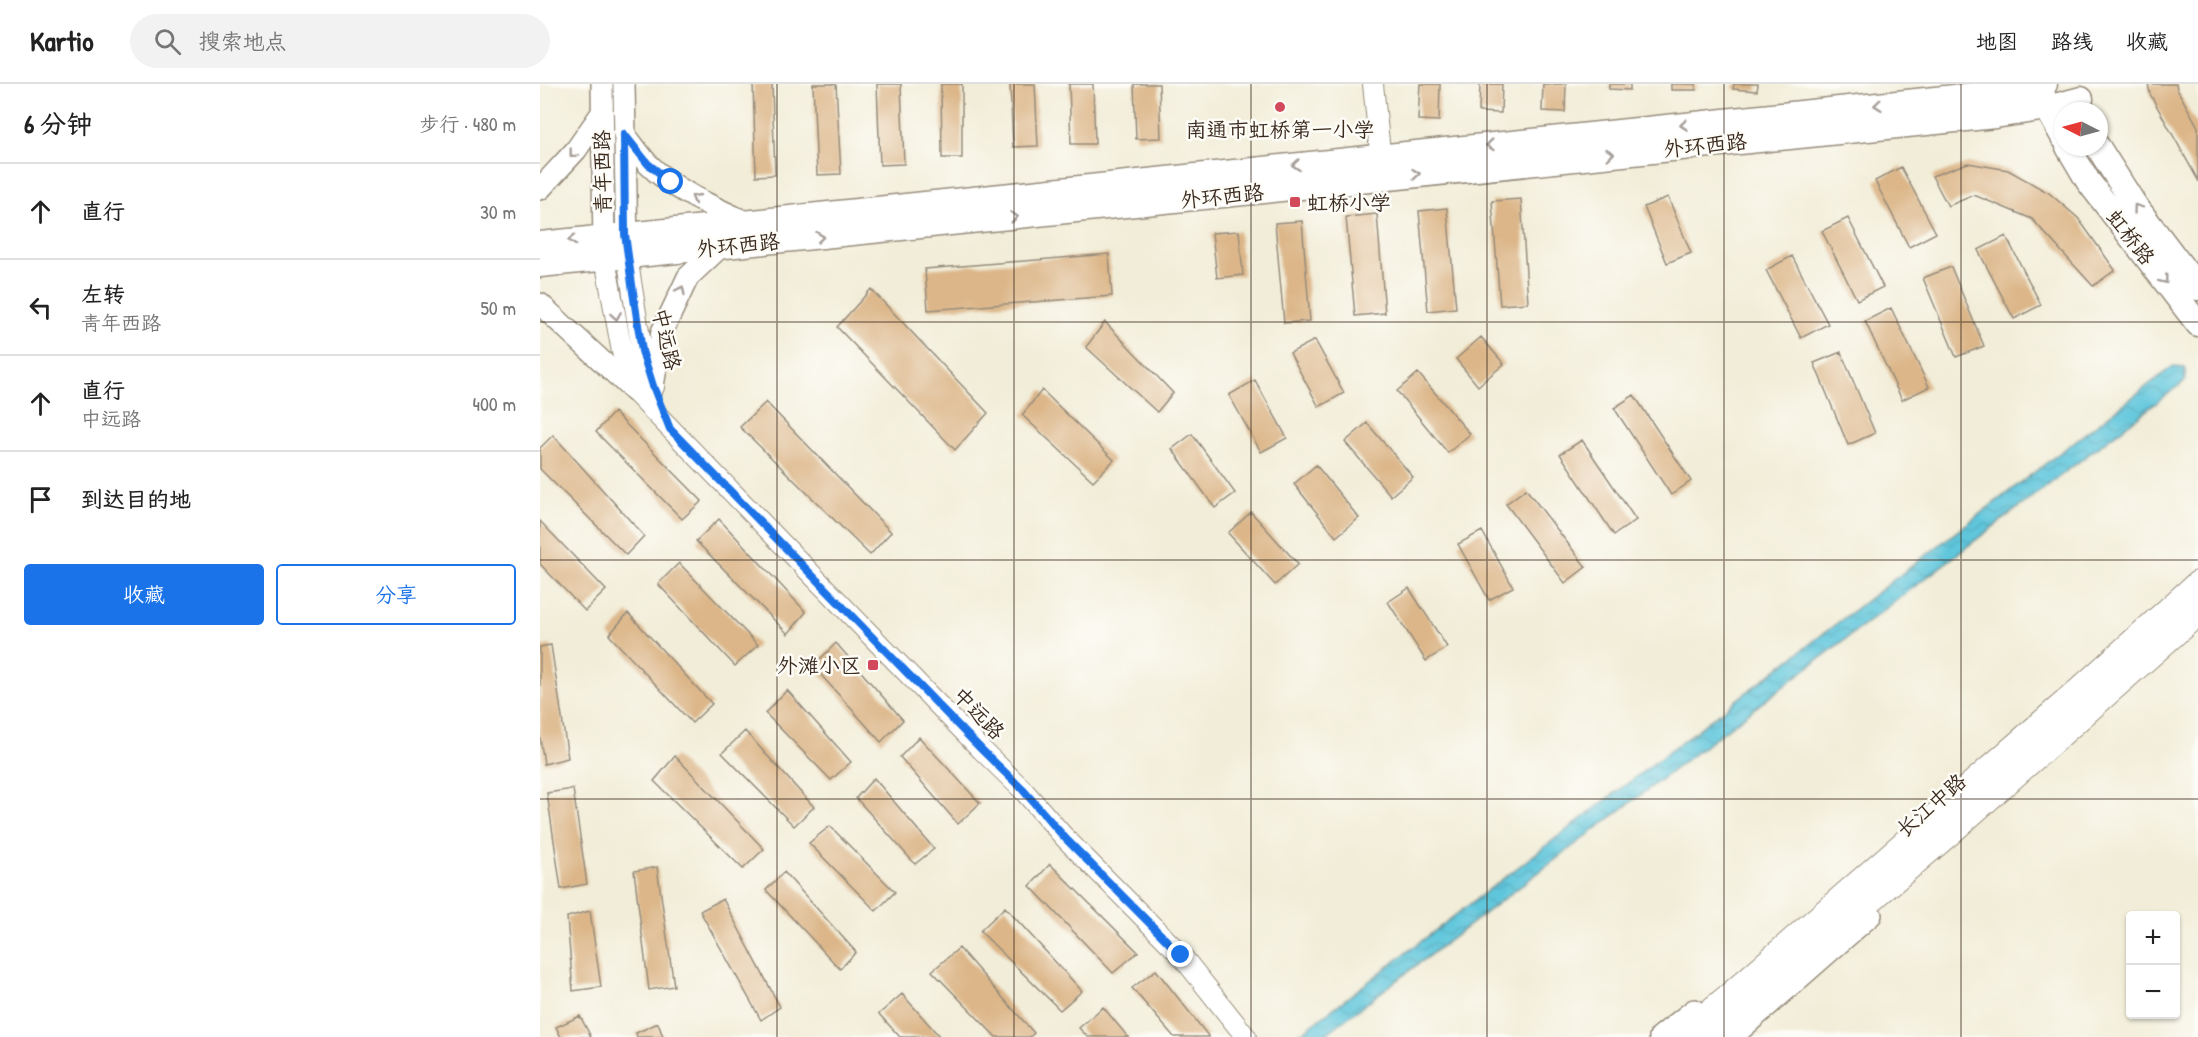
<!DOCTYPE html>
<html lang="zh">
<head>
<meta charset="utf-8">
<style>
  :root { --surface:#fff; --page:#f2f2f2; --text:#222; --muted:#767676; --line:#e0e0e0; --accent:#1a73e8 }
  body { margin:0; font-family:"Patrick Hand","LXGW WenKai TC",sans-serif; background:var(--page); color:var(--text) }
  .controls { position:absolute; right:18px; bottom:18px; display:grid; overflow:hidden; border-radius:6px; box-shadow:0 2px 4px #0004 }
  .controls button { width:54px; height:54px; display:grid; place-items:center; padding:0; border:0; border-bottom:2px solid var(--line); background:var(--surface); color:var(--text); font:30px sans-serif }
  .compass { position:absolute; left:1514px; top:18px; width:54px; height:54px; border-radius:50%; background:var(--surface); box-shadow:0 2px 4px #0004; rotate:276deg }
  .stop { position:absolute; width:18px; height:18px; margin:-14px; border:4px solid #1a73e8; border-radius:50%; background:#fff }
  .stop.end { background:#1a73e8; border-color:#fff; box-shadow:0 2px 6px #0008 }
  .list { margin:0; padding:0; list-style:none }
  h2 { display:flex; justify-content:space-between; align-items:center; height:78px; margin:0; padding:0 24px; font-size:26px }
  h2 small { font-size:20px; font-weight:400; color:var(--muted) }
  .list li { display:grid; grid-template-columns:39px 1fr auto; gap:18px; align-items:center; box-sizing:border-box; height:96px; padding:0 24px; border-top:2px solid var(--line) }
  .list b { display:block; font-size:22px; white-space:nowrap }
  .list p { margin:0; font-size:20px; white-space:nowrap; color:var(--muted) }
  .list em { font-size:20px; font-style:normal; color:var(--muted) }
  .actions { display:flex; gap:12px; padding:18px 24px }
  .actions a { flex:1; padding:14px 0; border:2px solid var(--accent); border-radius:6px; text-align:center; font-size:21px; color:var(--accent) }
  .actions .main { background:var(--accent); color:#fff }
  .icon { flex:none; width:33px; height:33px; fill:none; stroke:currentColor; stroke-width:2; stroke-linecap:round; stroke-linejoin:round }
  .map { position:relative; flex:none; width:1658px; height:953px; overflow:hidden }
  header { display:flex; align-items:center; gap:36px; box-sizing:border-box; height:84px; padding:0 30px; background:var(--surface); border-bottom:2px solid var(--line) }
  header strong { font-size:28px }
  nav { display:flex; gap:33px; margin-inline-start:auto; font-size:21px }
  .search { width:420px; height:54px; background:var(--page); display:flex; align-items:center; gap:15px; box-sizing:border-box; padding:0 21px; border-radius:33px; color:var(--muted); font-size:22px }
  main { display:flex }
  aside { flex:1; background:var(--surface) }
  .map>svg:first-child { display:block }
</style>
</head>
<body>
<header>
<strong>Kartio</strong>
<div class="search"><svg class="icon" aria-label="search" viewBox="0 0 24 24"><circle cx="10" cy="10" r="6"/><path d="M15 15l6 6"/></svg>搜索地点</div>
<nav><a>地图</a><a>路线</a><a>收藏</a></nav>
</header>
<main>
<aside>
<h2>6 分钟<small>步行 · 480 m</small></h2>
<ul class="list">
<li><svg class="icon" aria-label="ahead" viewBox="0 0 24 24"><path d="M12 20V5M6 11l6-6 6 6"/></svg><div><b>直行</b></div><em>30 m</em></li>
<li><svg class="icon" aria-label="left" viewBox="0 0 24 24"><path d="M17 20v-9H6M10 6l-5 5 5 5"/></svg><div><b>左转</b><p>青年西路</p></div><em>50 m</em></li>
<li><svg class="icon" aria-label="ahead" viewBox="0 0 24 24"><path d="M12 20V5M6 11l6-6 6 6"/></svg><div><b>直行</b><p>中远路</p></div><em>400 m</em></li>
<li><svg class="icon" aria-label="arrive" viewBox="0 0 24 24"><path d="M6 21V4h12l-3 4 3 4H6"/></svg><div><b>到达目的地</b></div></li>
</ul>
<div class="actions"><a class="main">收藏</a><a>分享</a></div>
</aside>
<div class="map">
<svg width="1658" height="953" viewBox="0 0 1658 953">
  <defs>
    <pattern id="water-waves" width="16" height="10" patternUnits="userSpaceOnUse" patternTransform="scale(1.5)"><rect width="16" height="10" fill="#5fc6dc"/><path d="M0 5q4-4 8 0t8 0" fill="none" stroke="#53aabc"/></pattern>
  </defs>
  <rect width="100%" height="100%" fill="#fdfcf7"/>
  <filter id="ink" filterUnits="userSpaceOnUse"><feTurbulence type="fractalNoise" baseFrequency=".0167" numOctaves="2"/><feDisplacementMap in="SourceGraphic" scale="12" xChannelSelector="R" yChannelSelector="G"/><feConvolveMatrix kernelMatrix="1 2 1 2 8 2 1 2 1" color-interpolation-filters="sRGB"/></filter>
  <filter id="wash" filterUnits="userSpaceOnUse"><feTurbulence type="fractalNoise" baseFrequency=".008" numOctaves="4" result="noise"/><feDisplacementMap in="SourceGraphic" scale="24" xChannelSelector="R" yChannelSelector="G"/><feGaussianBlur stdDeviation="1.35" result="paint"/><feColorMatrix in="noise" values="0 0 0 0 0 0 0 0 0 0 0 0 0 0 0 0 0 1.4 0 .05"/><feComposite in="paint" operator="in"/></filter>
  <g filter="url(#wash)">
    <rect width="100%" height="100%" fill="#f2edd8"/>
    <path fill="url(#water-waves)" stroke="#4d787d" stroke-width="1.5" d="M 1632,283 L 1645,284 L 1645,297 L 782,953 L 756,953 Z"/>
    <g id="blocks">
      <path fill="#dcb688" d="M 213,0 L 232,0 L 235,91 L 216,92 Z
        M 273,0 L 296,0 L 301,90 L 277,91 Z
        M 337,0 L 361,0 L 364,80 L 340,81 Z
        M 401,0 L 422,0 L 422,74 L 402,74 Z
        M 470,0 L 495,0 L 498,62 L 473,63 Z
        M 529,0 L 553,0 L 555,60 L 531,60 Z
        M 594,0 L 619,0 L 621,54 L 596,55 Z
        M 880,0 L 900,0 L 899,37 L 878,36 Z
        M 940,0 L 962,0 L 961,29 L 939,28 Z
        M 1003,0 L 1026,0 L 1025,28 L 1002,27 Z
        M 1069,0 L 1090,0 L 1090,6 L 1069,5 Z
        M 1131,0 L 1156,0 L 1156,6 L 1131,6 Z
        M 1194,0 L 1218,0 L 1217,7 L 1193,5 Z
        M 1608,0 L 1636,0 L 1637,5 L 1658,43 L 1658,96 L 1610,10 Z
        M 1428,79 L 1468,86 L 1509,109 L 1538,134 L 1575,186 L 1553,202 L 1492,135 L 1434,111 L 1408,122 L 1392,92 Z
        M 1361,83 L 1396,149 L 1369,163 L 1335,97 Z
        M 1128,113 L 1151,169 L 1127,179 L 1104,123 Z
        M 981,115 L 988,219 L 960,221 L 952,117 Z
        M 907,124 L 916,224 L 888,227 L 879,127 Z
        M 837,130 L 845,229 L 815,232 L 806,133 Z
        M 1308,134 L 1343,203 L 1317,216 L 1282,147 Z
        M 762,137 L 770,237 L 744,239 L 735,139 Z
        M 699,147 L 703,191 L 677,194 L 672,149 Z
        M 1466,152 L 1501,221 L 1474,235 L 1438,166 Z
        M 569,170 L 572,212 L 388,226 L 385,185 Z
        M 1252,172 L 1288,240 L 1261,254 L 1226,186 Z
        M 1411,183 L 1444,262 L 1416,273 L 1383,194 Z
        M 331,205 L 448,329 L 415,366 L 297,243 Z
        M 1351,224 L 1389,303 L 1362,316 L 1325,237 Z
        M 565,238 L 633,309 L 617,328 L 546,263 Z
        M 941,253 L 964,280 L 938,302 L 916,275 Z
        M 775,256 L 804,309 L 779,323 L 750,269 Z
        M 1301,268 L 1335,349 L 1308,361 L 1274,279 Z
        M 878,289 L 930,350 L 908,369 L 857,307 Z
        M 715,296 L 747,354 L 721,368 L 689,311 Z
        M 502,306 L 574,376 L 553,397 L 482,331 Z
        M 1094,311 L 1151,397 L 1131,411 L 1074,324 Z
        M 226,318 L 351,448 L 330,471 L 200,343 Z
        M 74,328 L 162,417 L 142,435 L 56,348 Z
        M 827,339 L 873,393 L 851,412 L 805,358 Z
        M 652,350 L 695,409 L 675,424 L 632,365 Z
        M 13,351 L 104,452 L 86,471 L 0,385 L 0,364 Z
        M 1042,356 L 1096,436 L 1074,451 L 1020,370 Z
        M 776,381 L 819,434 L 796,453 L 754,400 Z
        M 986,405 L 1046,483 L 1025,499 L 966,420 Z
        M 711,428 L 758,480 L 735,501 L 688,449 Z
        M 179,435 L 266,528 L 248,550 L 156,457 Z
        M 0,437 L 66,506 L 45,527 L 0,480 Z
        M 942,447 L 973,503 L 949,516 L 918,460 Z
        M 139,479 L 218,561 L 195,582 L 118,500 Z
        M 869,504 L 907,563 L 886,577 L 848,518 Z
        M 88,529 L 172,620 L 152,639 L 69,551 Z
        M 296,559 L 363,636 L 341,658 L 273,582 Z
        M 11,561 L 28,674 L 4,680 L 0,653 L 0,563 Z
        M 247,606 L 311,678 L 291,696 L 225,629 Z
        M 205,647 L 274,723 L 254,742 L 182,669 Z
        M 379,653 L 440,719 L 418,740 L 360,673 Z
        M 135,672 L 224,765 L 203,785 L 114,697 Z
        M 334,694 L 394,765 L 375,780 L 316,714 Z
        M 33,705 L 47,800 L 21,805 L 7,709 Z
        M 290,742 L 355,808 L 336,827 L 269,759 Z
        M 510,780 L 598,868 L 573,889 L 490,802 Z
        M 117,783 L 134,902 L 109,906 L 94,787 Z
        M 244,788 L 316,868 L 300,885 L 226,806 Z
        M 183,815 L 240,923 L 221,936 L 160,827 Z
        M 465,823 L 542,907 L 520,926 L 440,847 Z
        M 50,827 L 61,903 L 33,907 L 27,833 Z
        M 419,864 L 494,949 L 490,953 L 456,953 L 392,887 Z
        M 616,886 L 669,953 L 634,953 L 592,904 Z
        M 362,910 L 400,953 L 360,953 L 339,930 Z
        M 563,923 L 588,953 L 548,953 L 539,944 Z
        M 40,932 L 51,953 L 21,953 L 16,943 Z
        M 118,939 L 123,953 L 97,953 L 96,949 Z"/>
    </g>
  </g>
  <g filter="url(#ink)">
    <use href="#blocks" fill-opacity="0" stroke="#968c7b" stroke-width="1.5"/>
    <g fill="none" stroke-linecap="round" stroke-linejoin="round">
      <g stroke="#968c7b" stroke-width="22">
        <path id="tertiary" d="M 833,0 L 842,87
          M 87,172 L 102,267 L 114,303
          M 65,175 L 82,268 L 94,307 L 442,666 L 483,706 L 525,754 L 641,871 L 706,953"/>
      </g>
      <g stroke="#968c7b" stroke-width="24">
        <path id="secondary" d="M 62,0 L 64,168
          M 84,0 L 87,166
          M 84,50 C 92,59 99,70 107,79 C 135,107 173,123 208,139
          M 0,105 L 36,66 L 61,30
          M 0,220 L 94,307
          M 113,302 L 122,248 L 148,193 L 180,163
          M 1120,953 L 1154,926
          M 1192,953 L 1331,831"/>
      </g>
      <g stroke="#968c7b" stroke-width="27">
        <path id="primary" d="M 1503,11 L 1507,24 L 1523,53
          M 1528,63 L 1548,97 L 1658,240
          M 1558,63 L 1594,120 L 1658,204
          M 0,160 L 1453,9 L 1505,0
          M 0,181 L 1455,32 L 1507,24 L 1541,15"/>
      </g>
      <g stroke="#968c7b" stroke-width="28">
        <path id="trunk" d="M 1140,953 L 1191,911 L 1537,609 L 1658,500
          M 1169,953 L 1412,746 L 1658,528"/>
      </g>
      <use href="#tertiary" stroke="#fff" stroke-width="20"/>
      <use href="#secondary" stroke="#fff" stroke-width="21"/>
      <use href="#primary" stroke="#fff" stroke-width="24"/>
      <use href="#trunk" stroke="#fff" stroke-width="26"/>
    </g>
    <defs><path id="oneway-chevron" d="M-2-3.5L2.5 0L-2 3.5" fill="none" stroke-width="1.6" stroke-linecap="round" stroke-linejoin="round" transform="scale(1.5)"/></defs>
    <g stroke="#a79f9a">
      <use href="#oneway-chevron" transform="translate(1338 21) rotate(174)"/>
      <use href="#oneway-chevron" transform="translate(1144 41) rotate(174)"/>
      <use href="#oneway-chevron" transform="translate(950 61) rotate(174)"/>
      <use href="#oneway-chevron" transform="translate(33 70) rotate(128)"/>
      <use href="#oneway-chevron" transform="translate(1070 70) rotate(-6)"/>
      <use href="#oneway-chevron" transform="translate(756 81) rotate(175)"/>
      <use href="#oneway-chevron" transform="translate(876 90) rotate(-6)"/>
      <use href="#oneway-chevron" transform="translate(155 114) rotate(-150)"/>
      <use href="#oneway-chevron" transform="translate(1597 124) rotate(-126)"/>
      <use href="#oneway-chevron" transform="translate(474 133) rotate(-6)"/>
      <use href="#oneway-chevron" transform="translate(280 153) rotate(-6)"/>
      <use href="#oneway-chevron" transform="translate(32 156) rotate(175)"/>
      <use href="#oneway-chevron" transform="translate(1624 196) rotate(52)"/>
      <use href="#oneway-chevron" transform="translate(141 206) rotate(-65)"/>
      <use href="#oneway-chevron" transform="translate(76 232) rotate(81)"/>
    </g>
  </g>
  <g fill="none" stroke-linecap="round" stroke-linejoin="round" filter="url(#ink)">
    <path stroke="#1a73e8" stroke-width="8" d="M 131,98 L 108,80 L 84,50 L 85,150 L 93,208 L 102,267 L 113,302 L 130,345 L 442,666 L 483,706 L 525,754 L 641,871"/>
  </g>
  <path fill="none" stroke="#3b2a1e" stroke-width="1.5" stroke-opacity="0.55" d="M 237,0 L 237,953M 474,0 L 474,953M 711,0 L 711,953M 947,0 L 947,953M 1184,0 L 1184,953M 1421,0 L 1421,953M 0,238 L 1658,238M 0,476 L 1658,476M 0,715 L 1658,715"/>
  <g fill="#d1495b" stroke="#fdfcf7" stroke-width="2">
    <circle cx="740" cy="23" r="6"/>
    <rect x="749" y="112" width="12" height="12" rx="3"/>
    <rect x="327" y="575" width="12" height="12" rx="3"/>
  </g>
  <g text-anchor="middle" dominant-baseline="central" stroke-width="5" stroke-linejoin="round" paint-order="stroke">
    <g font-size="21" fill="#3b2a1e" stroke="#fdfcf7">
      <text x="740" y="45">南通市虹桥第一小学</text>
      <text x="767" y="118" text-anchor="start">虹桥小学</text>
      <text x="321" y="581" text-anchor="end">外滩小区</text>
    </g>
    <g font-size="21" fill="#3b2a1e" stroke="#fdfcf7">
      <text transform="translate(1165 61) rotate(-6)">外环西路</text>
      <text transform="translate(62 88) rotate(-91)">青年西路</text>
      <text transform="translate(682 112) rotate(-6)">外环西路</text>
      <text transform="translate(1591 153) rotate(52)">虹桥路</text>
      <text transform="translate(198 161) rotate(-6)">外环西路</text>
      <text transform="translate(127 255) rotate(77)">中远路</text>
      <text transform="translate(439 629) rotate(46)">中远路</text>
      <text transform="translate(1391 721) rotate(-41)">长江中路</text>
    </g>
  </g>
</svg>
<div class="controls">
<button>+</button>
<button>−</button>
</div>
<svg class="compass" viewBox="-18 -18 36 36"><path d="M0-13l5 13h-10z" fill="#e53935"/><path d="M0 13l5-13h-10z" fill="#767676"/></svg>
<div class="stop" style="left:131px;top:98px"></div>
<div class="stop end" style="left:641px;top:871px"></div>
</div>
</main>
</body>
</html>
